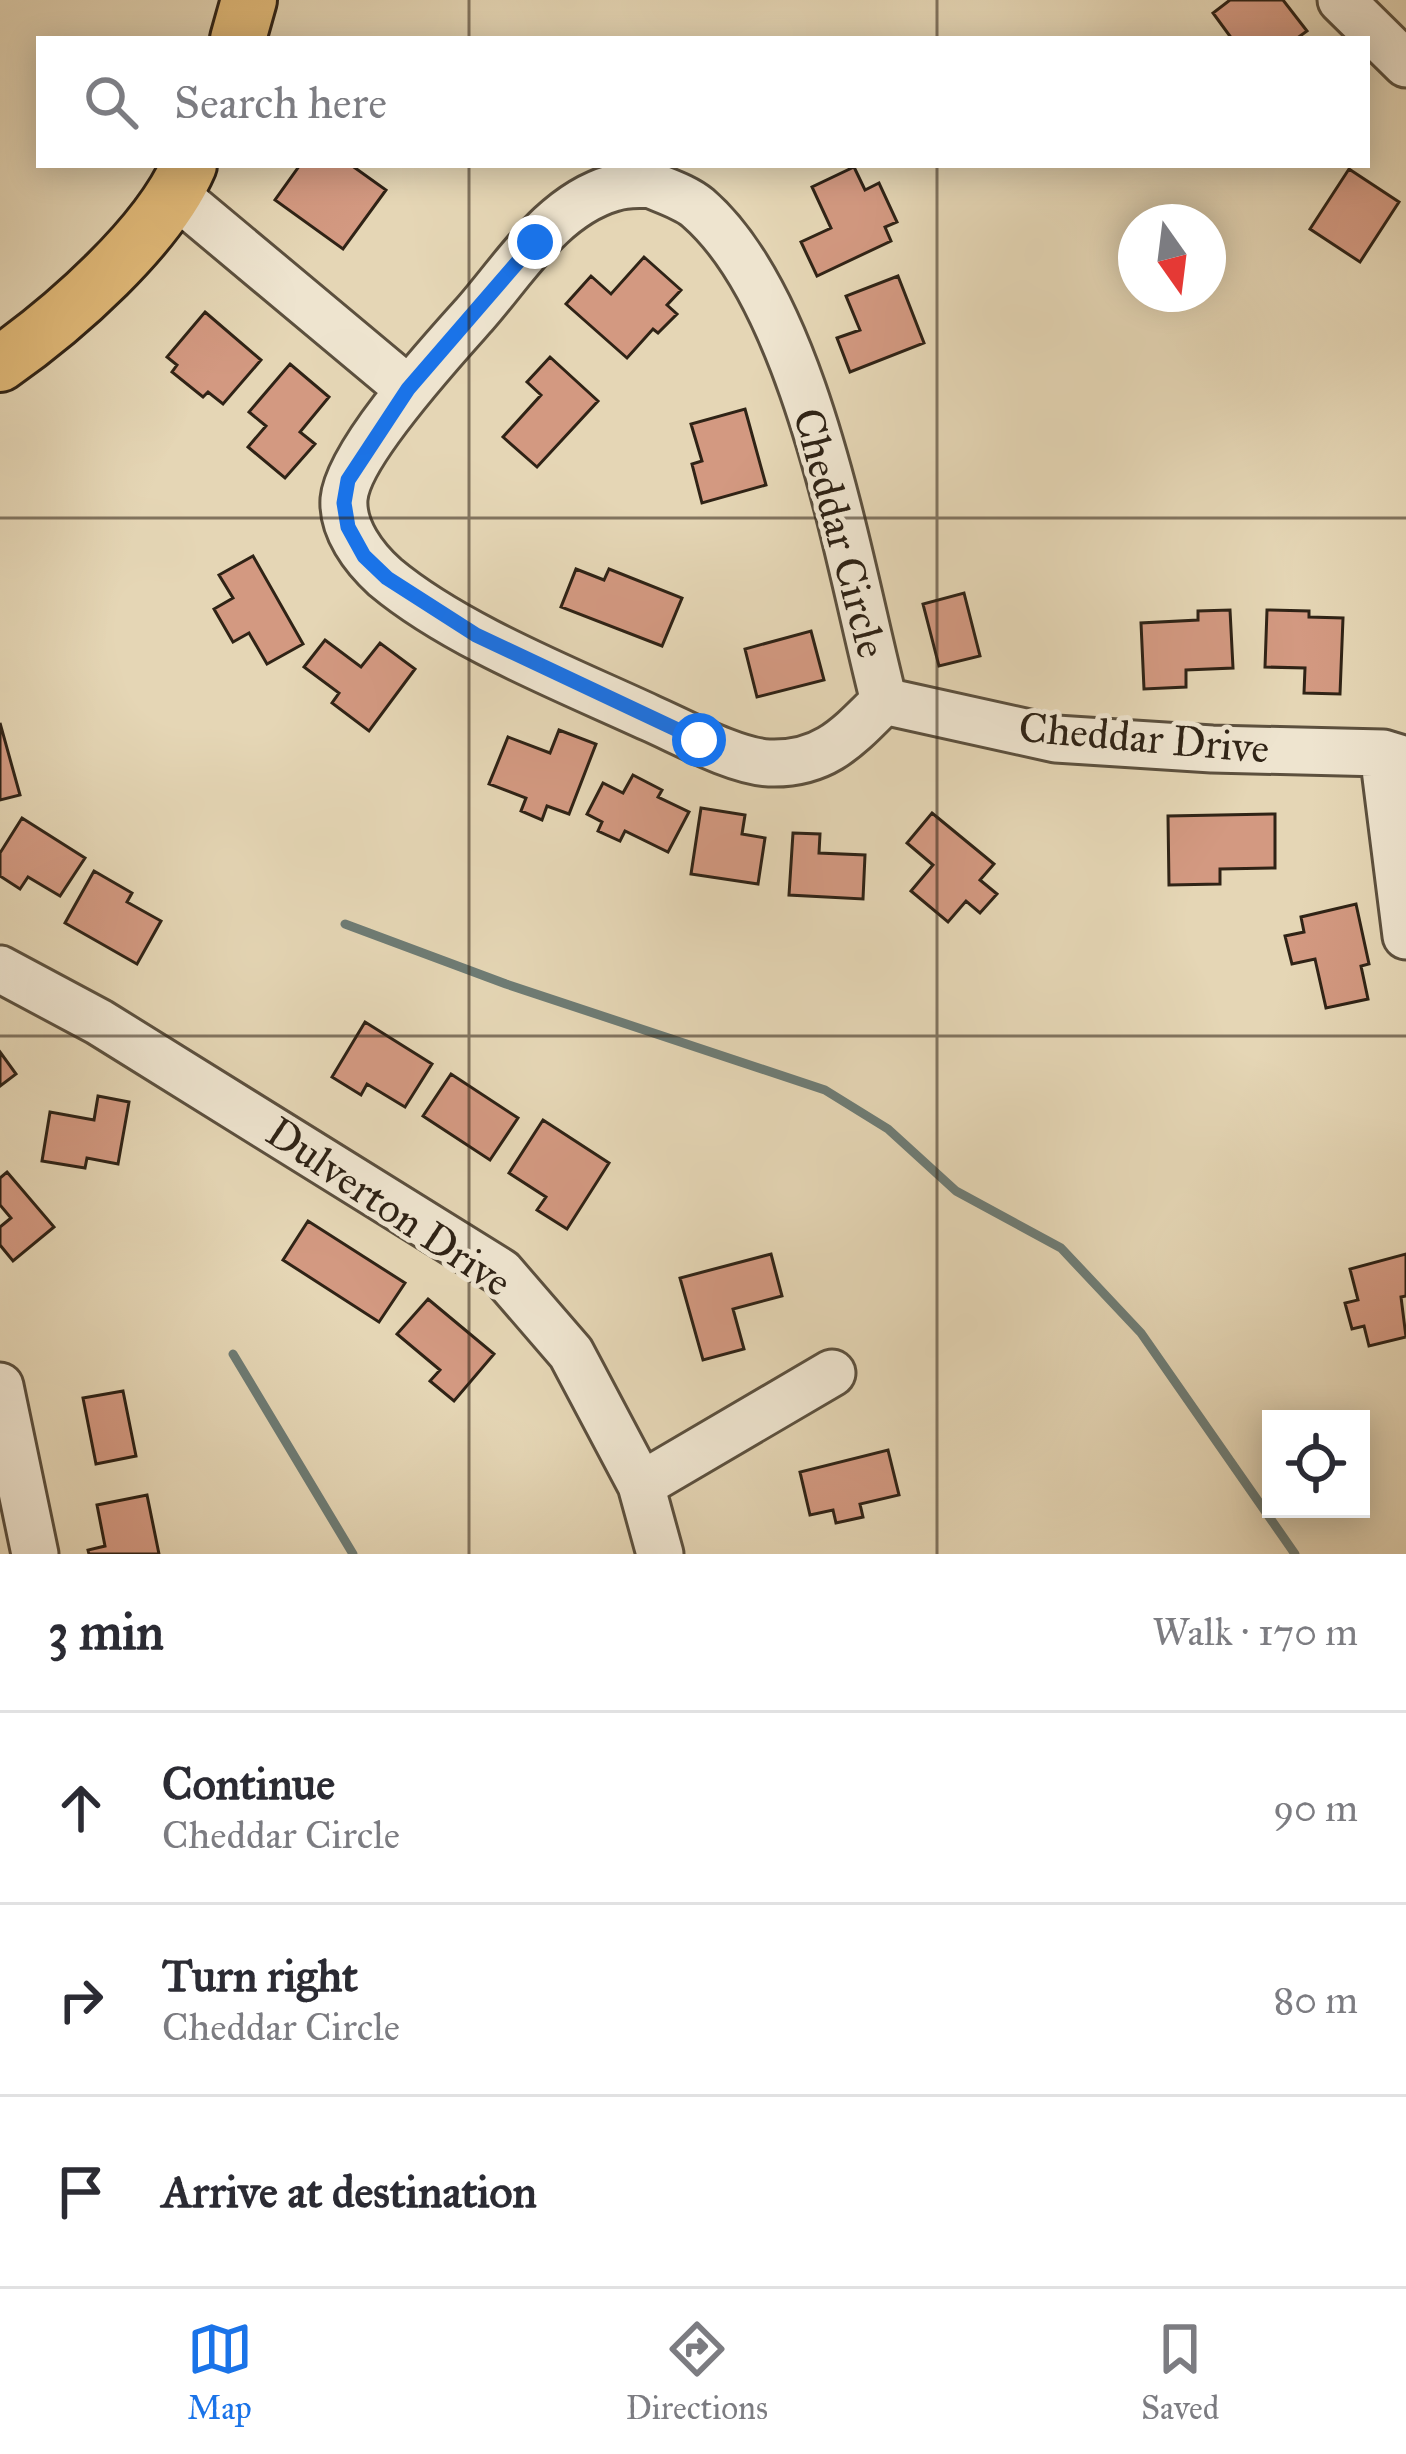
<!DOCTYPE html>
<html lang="en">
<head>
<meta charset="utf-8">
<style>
  :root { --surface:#fff; --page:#f7f7f7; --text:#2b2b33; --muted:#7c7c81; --line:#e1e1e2; --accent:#1a73e8 }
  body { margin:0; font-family:"IM FELL Great Primer",serif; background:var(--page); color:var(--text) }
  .controls { position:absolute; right:36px; bottom:36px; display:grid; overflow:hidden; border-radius:0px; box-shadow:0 6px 30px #0003 }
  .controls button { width:108px; height:108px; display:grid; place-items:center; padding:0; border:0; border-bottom:3px solid var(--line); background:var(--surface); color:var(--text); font:60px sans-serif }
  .compass { position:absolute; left:1118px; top:204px; width:108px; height:108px; border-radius:50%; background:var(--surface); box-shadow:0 6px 30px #0003; rotate:166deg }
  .stop { position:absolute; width:36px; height:36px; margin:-27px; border:9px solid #1a73e8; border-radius:50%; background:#fff }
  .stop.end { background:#1a73e8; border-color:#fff; box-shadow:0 3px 12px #0008 }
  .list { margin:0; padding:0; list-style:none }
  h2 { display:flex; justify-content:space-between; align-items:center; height:156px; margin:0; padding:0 48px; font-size:51px }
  h2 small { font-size:39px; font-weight:400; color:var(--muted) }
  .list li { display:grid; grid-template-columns:78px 1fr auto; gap:36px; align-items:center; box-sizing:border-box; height:192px; padding:0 48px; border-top:3px solid var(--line) }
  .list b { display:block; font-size:45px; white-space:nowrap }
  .list p { margin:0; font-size:39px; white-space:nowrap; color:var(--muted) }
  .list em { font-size:39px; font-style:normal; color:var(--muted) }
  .icon { flex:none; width:66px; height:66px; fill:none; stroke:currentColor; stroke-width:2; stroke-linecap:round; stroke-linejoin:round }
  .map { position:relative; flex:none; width:1406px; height:1554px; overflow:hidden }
  .search { position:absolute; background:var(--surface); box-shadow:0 6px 30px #0003; left:36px; right:36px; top:36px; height:132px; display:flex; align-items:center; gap:30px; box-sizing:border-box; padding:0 42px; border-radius:0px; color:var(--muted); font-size:45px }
  .sheet { height:732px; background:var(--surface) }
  nav { display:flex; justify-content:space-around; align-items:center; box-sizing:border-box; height:168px; border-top:3px solid var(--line); background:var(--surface); font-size:33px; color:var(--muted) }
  nav a { display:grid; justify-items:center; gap:6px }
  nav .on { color:var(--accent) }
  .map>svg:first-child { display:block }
</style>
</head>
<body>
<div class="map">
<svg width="1406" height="1554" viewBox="0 0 1406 1554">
  <rect width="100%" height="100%" fill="#e5d6b5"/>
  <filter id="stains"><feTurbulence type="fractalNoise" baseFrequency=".00167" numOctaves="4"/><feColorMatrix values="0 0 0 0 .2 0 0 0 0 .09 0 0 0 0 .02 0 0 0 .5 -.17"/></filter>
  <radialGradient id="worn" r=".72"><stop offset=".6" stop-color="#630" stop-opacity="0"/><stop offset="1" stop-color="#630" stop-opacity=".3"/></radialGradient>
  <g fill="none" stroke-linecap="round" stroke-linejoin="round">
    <path stroke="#6e7c75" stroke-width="9" d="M 345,924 L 506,984 L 825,1090 L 888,1129 L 956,1191 L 1061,1248 L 1141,1333 L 1295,1554
      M 233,1354 L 353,1554"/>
  </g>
  <path fill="#d39981" stroke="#2f2316" stroke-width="3" d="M 1230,0 L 1283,0 L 1307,31 L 1296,39 L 1232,39 L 1213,13 Z
    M 300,165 L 351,165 L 386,190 L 343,249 L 275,200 Z
    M 854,167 L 865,190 L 879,183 L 897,222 L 885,227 L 891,241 L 817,276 L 801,242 L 831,228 L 812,187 Z
    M 1349,169 L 1399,202 L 1360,262 L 1310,229 Z
    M 644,257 L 681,290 L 667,305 L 677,314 L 658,333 L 653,329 L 627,358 L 566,304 L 591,276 L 611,294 Z
    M 898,276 L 924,343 L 850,372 L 837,338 L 860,330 L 846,296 Z
    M 205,312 L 261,360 L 223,404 L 208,392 L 203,397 L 172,372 L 177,365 L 167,357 Z
    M 550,357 L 598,401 L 537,467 L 503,437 L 541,395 L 527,382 Z
    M 290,364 L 329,397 L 300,432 L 315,444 L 285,478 L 248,447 L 266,426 L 249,412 Z
    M 745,409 L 766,485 L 702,503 L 692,464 L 702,461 L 691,424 Z
    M 253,556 L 303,644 L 267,664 L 249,633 L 233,642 L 214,609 L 233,598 L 219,575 Z
    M 576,569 L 604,580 L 609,569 L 682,598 L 662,646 L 561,607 Z
    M 964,593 L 980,656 L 939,666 L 923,604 Z
    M 1230,610 L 1233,668 L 1186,670 L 1186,687 L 1144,689 L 1141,623 L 1198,620 L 1198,611 Z
    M 1267,610 L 1309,611 L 1309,617 L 1343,618 L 1340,694 L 1304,693 L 1305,668 L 1265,667 Z
    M 811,631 L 824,680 L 757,697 L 745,649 Z
    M 325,640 L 361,667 L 380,643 L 415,669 L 369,731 L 332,703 L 339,693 L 304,667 Z
    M 0,723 L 20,795 L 0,800 Z
    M 559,730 L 596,744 L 569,814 L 547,806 L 542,820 L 521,811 L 526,798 L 489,784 L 508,737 L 550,753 Z
    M 633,775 L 662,790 L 658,797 L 689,812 L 668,852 L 625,831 L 620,841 L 598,831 L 602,822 L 587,814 L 603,783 L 623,793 Z
    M 701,808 L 745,815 L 742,834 L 765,838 L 758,884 L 691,874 Z
    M 932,813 L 994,864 L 980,880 L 997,894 L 980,913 L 966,901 L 948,922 L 911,891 L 933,865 L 907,843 Z
    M 1275,814 L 1275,868 L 1220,869 L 1220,884 L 1169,885 L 1168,816 Z
    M 22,818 L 85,858 L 60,896 L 28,877 L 20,889 L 0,876 L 0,853 Z
    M 793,833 L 820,834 L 819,853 L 865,855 L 863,899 L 789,895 Z
    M 94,871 L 132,893 L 127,902 L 161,921 L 137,964 L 65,923 Z
    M 1356,904 L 1369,964 L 1361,966 L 1368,999 L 1326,1008 L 1315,959 L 1292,964 L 1285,936 L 1304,932 L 1301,917 Z
    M 365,1022 L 432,1064 L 405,1107 L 367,1084 L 361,1095 L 332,1077 Z
    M 0,1052 L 16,1074 L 0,1086 Z
    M 451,1074 L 518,1118 L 490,1160 L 423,1116 Z
    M 98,1096 L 129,1102 L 118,1164 L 87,1158 L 85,1168 L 42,1161 L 50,1112 L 94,1120 Z
    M 543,1120 L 609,1163 L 567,1229 L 537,1210 L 546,1197 L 509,1173 Z
    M 7,1172 L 54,1227 L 13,1261 L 0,1245 L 0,1227 L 11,1218 L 0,1205 L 0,1178 Z
    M 308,1221 L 405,1283 L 379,1322 L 283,1260 Z
    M 771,1254 L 782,1296 L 733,1309 L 744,1349 L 703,1360 L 680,1278 Z
    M 1406,1254 L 1406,1296 L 1401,1297 L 1406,1337 L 1369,1346 L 1364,1326 L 1352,1329 L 1345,1303 L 1358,1300 L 1350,1269 Z
    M 428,1299 L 494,1354 L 454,1401 L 430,1381 L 440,1370 L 397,1334 Z
    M 123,1391 L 136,1456 L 96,1464 L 83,1398 Z
    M 888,1450 L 899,1495 L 860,1504 L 863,1517 L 836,1523 L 833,1510 L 810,1515 L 800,1472 Z
    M 147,1495 L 159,1554 L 89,1554 L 88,1550 L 105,1546 L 97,1505 Z"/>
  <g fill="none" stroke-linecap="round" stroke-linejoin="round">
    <g stroke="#5c503e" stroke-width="51">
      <path id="minor" d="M 1341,0 L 1406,64
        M 649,184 C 665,191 685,197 698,208 C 807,303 848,562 884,701 C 848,737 824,765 769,763 C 734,761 682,732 650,718 C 568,680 454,635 385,577 C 364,558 342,529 344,499 C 348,453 441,352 474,315 C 514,270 551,206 613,188 C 624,184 637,185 649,184 Z
        M 176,195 L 408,389
        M 884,701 L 1056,739 L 1212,749 L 1383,753 L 1406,760
        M 1383,753 L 1406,936
        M 0,969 L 99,1022 L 501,1272 L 571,1353 L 641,1485 L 660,1554
        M 0,1386 L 35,1554
        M 641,1485 L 832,1373"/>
    </g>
    <g stroke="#2f2316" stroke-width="60">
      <path id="major" d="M 238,39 L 249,0
        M 0,364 C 64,319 158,237 189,165"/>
    </g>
    <use href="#minor" stroke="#eee4cf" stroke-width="45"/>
    <use href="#major" stroke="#e2bb7a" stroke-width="54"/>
  </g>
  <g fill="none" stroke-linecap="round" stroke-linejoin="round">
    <path stroke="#1a73e8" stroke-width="15" d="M 535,242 L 408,389 L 348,480 L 344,503 L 348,527 L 364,556 L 387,578 L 476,635 L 699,740"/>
  </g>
  <path fill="none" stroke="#2f2316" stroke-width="3" stroke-opacity="0.55" d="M 469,0 L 469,39M 937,0 L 937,39M 469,165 L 469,1554M 937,165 L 937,1554M 0,518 L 1406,518M 0,1036 L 1406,1036"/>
  <g text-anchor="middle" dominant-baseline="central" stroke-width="10" stroke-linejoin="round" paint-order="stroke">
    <g font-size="42" fill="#2f2316" stroke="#eee4cf">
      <text transform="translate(840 533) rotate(75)">Cheddar Circle</text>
      <text transform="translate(1144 738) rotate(5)">Cheddar Drive</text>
      <text transform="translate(389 1207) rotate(34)">Dulverton Drive</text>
    </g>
  </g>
  <rect width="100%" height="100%" filter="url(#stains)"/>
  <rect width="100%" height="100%" fill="url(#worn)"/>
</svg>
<div class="controls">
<button><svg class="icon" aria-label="locate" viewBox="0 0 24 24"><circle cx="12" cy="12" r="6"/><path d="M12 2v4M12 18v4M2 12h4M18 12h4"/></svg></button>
</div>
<svg class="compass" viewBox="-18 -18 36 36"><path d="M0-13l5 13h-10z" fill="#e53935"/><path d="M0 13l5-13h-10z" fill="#7c7c81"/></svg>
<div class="stop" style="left:699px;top:740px"></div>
<div class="stop end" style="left:535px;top:242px"></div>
<div class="search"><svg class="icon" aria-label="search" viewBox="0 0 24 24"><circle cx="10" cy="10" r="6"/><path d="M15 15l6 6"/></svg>Search here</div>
</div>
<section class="sheet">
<h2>3 min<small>Walk · 170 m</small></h2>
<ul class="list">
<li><svg class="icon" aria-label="ahead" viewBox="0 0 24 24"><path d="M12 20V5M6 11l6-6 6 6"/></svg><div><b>Continue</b><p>Cheddar Circle</p></div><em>90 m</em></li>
<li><svg class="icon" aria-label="right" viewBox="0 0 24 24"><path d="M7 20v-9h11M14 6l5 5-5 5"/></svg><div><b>Turn right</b><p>Cheddar Circle</p></div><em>80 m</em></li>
<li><svg class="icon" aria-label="arrive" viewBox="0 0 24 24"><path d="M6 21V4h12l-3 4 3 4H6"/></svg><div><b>Arrive at destination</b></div></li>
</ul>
</section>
<nav>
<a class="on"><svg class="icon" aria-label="map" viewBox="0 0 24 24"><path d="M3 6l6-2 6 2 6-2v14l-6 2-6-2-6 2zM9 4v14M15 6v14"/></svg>Map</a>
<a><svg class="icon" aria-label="directions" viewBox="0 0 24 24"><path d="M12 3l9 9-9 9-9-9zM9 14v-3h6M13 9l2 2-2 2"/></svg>Directions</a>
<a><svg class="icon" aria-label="saved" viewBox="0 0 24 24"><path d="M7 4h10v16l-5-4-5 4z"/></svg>Saved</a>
</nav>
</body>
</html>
